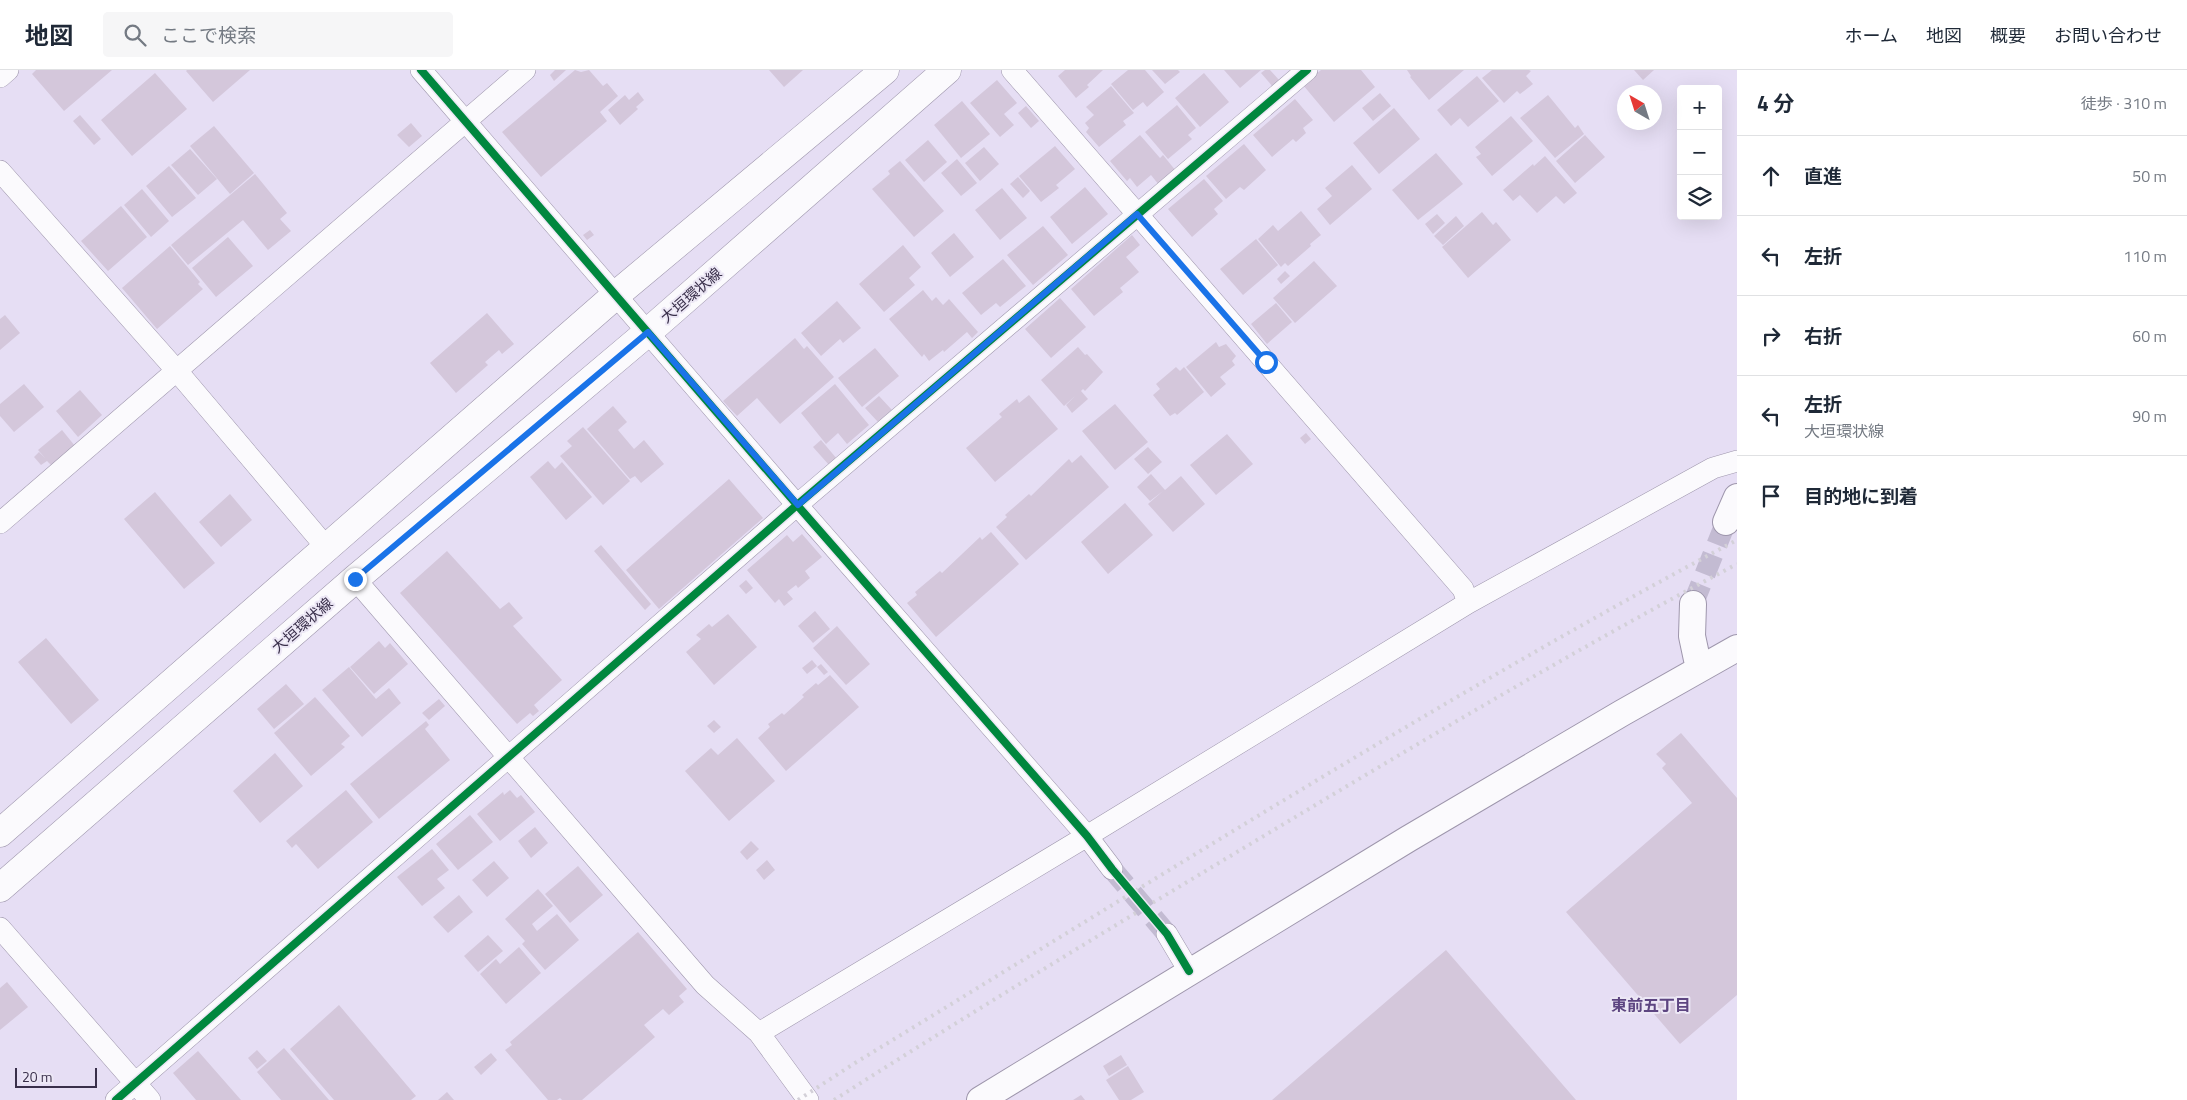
<!DOCTYPE html>
<html lang="ja">
<head>
<meta charset="utf-8">
<style>
  :root { --surface:#fff; --page:#f6f6f7; --text:#1f2937; --muted:#747a83; --line:#e0e1e3 }
  body { margin:0; font-family:"Titillium Web","Noto Sans JP",sans-serif; background:var(--page); color:var(--text) }
  .controls { position:absolute; right:15px; top:15px; display:grid; overflow:hidden; border-radius:5px; box-shadow:0 5px 20px #0002 }
  .controls button { width:45px; height:45px; display:grid; place-items:center; padding:0; border:0; border-bottom:1px solid var(--line); background:var(--surface); color:var(--text); font:25px sans-serif }
  .compass { position:absolute; left:1617px; top:15px; width:45px; height:45px; border-radius:50%; background:var(--surface); box-shadow:0 5px 20px #0002; rotate:321deg }
  .scale { position:absolute; left:15px; bottom:12px; width:82px; box-sizing:border-box; padding-left:5px; border:2px solid #392f4a; border-top:0; font-size:14px; line-height:18px; white-space:nowrap; color:#392f4a; -webkit-text-stroke:4px #ece7f5; paint-order:stroke }
  .stop { position:absolute; width:15px; height:15px; margin:-11px; border:4px solid #1a73e8; border-radius:50%; background:#fff }
  .stop.end { background:#1a73e8; border-color:#fff; box-shadow:0 1px 5px #0008 }
  .list { margin:0; padding:0; list-style:none }
  h2 { display:flex; justify-content:space-between; align-items:center; height:65px; margin:0; padding:0 20px; font-size:21px }
  h2 small { font-size:16px; font-weight:400; color:var(--muted) }
  .list li { display:grid; grid-template-columns:32px 1fr auto; gap:15px; align-items:center; box-sizing:border-box; height:80px; padding:0 20px; border-top:1px solid var(--line) }
  .list b { display:block; font-size:19px; white-space:nowrap }
  .list p { margin:0; font-size:16px; white-space:nowrap; color:var(--muted) }
  .list em { font-size:16px; font-style:normal; color:var(--muted) }
  .icon { flex:none; width:28px; height:28px; fill:none; stroke:currentColor; stroke-width:2; stroke-linecap:round; stroke-linejoin:round }
  .map { position:relative; flex:none; width:1737px; height:1030px; overflow:hidden }
  header { display:flex; align-items:center; gap:30px; box-sizing:border-box; height:70px; padding:0 25px; background:var(--surface); border-bottom:1px solid var(--line) }
  header strong { font-size:24px }
  nav { display:flex; gap:28px; margin-inline-start:auto; font-size:18px }
  .search { width:350px; height:45px; background:var(--page); display:flex; align-items:center; gap:12px; box-sizing:border-box; padding:0 18px; border-radius:5px; color:var(--muted); font-size:19px }
  main { display:flex }
  aside { flex:1; background:var(--surface) }
  .map>svg:first-child { display:block }
</style>
</head>
<body>
<header>
<strong>地図</strong>
<div class="search"><svg class="icon" aria-label="search" viewBox="0 0 24 24"><circle cx="10" cy="10" r="6"/><path d="M15 15l6 6"/></svg>ここで検索</div>
<nav><a>ホーム</a><a>地図</a><a>概要</a><a>お問い合わせ</a></nav>
</header>
<main>
<div class="map">
<svg width="1737" height="1030" viewBox="0 0 1737 1030">
  <rect width="100%" height="100%" fill="#e6def4"/>
  <path fill="#d4c7db" d="M 36,0 L 112,0 L 64,41 L 32,4 Z
    M 187,0 L 250,0 L 213,32 L 186,1 Z
    M 555,0 L 566,0 L 554,11 L 550,5 Z
    M 575,0 L 581,2 L 589,0 L 603,16 L 607,13 L 618,26 L 600,42 L 607,51 L 541,107 L 502,62 Z
    M 769,0 L 803,0 L 784,17 Z
    M 1065,0 L 1103,0 L 1087,15 L 1089,17 L 1076,28 L 1058,6 Z
    M 1128,0 L 1145,0 L 1164,22 L 1147,37 L 1143,32 L 1133,40 L 1111,14 Z
    M 1152,0 L 1178,0 L 1180,2 L 1165,14 Z
    M 1224,0 L 1261,0 L 1240,18 Z
    M 1265,0 L 1270,0 L 1280,11 L 1273,17 L 1261,3 Z
    M 1321,0 L 1361,0 L 1375,17 L 1334,52 L 1303,15 Z
    M 1407,0 L 1464,0 L 1429,30 L 1410,7 L 1411,6 Z
    M 1492,0 L 1529,0 L 1531,1 L 1526,6 L 1533,14 L 1520,24 L 1517,21 L 1504,33 L 1482,8 Z
    M 1634,0 L 1654,0 L 1643,10 Z
    M 155,3 L 187,39 L 132,86 L 101,50 Z
    M 1204,3 L 1229,32 L 1200,57 L 1175,28 Z
    M 1477,6 L 1499,31 L 1468,57 L 1460,48 L 1451,56 L 1437,40 Z
    M 997,10 L 1017,33 L 1004,44 L 1014,55 L 1000,67 L 970,33 Z
    M 1111,16 L 1134,43 L 1123,51 L 1126,55 L 1099,77 L 1086,62 L 1089,58 L 1085,53 L 1094,45 L 1086,37 Z
    M 638,22 L 644,30 L 636,37 L 638,39 L 620,55 L 608,40 L 625,25 L 629,30 Z
    M 1380,23 L 1391,36 L 1373,51 L 1362,38 Z
    M 1548,25 L 1575,58 L 1578,55 L 1584,64 L 1555,88 L 1520,48 Z
    M 1295,29 L 1313,50 L 1303,58 L 1306,63 L 1296,72 L 1293,69 L 1272,87 L 1253,65 Z
    M 962,31 L 990,64 L 961,88 L 934,55 Z
    M 1177,35 L 1196,58 L 1188,65 L 1192,69 L 1168,89 L 1145,62 Z
    M 1026,36 L 1039,51 L 1031,58 L 1018,43 Z
    M 1394,38 L 1420,69 L 1379,104 L 1353,73 Z
    M 80,45 L 101,69 L 94,75 L 73,51 Z
    M 1511,46 L 1533,71 L 1492,106 L 1476,87 L 1481,84 L 1475,77 Z
    M 411,53 L 422,66 L 409,77 L 397,65 Z
    M 214,56 L 254,103 L 230,124 L 190,76 Z
    M 1140,65 L 1160,88 L 1163,85 L 1176,101 L 1159,115 L 1151,105 L 1137,117 L 1130,108 L 1127,111 L 1110,91 Z
    M 1585,65 L 1605,87 L 1575,113 L 1556,91 Z
    M 928,70 L 947,92 L 924,112 L 905,90 Z
    M 1244,74 L 1266,100 L 1244,120 L 1240,117 L 1226,129 L 1206,106 Z
    M 1055,76 L 1075,99 L 1056,115 L 1059,118 L 1041,132 L 1019,106 Z
    M 984,77 L 999,94 L 980,111 L 965,93 Z
    M 190,79 L 217,109 L 198,125 L 171,95 Z
    M 1436,83 L 1463,114 L 1418,150 L 1392,120 Z
    M 1545,86 L 1577,123 L 1564,134 L 1556,126 L 1537,143 L 1520,125 L 1513,131 L 1503,120 L 1533,94 L 1534,96 Z
    M 957,89 L 977,113 L 961,126 L 941,103 Z
    M 900,91 L 944,141 L 914,167 L 872,119 L 890,104 L 888,101 Z
    M 1352,95 L 1372,119 L 1330,155 L 1317,139 L 1332,126 L 1325,118 Z
    M 169,96 L 196,128 L 172,147 L 146,116 Z
    M 255,104 L 287,143 L 280,149 L 291,161 L 268,180 L 243,150 L 188,195 L 171,175 Z
    M 1018,107 L 1030,121 L 1023,128 L 1010,114 Z
    M 1204,109 L 1223,131 L 1214,139 L 1218,144 L 1192,167 L 1168,139 Z
    M 1085,117 L 1108,144 L 1072,174 L 1050,147 Z
    M 1002,118 L 1027,148 L 1000,170 L 975,140 Z
    M 142,119 L 169,151 L 151,167 L 124,135 Z
    M 121,136 L 147,167 L 108,201 L 81,171 Z
    M 1301,141 L 1321,165 L 1310,174 L 1311,176 L 1288,196 L 1285,193 L 1281,197 L 1258,169 L 1273,155 L 1278,161 Z
    M 1482,142 L 1493,155 L 1496,152 L 1511,170 L 1468,208 L 1442,177 Z
    M 1437,144 L 1445,153 L 1433,164 L 1425,154 Z
    M 1456,146 L 1464,156 L 1443,175 L 1434,166 Z
    M 1043,156 L 1068,185 L 1033,215 L 1007,185 Z
    M 590,160 L 594,165 L 587,170 L 583,165 Z
    M 954,163 L 974,187 L 950,207 L 931,183 Z
    M 1132,165 L 1140,175 L 1126,187 L 1139,202 L 1120,218 L 1123,222 L 1094,246 L 1071,219 Z
    M 228,167 L 253,196 L 216,227 L 192,198 Z
    M 1256,169 L 1278,195 L 1243,225 L 1220,199 Z
    M 903,175 L 921,197 L 909,208 L 915,215 L 884,242 L 859,214 Z
    M 170,176 L 200,212 L 198,214 L 203,219 L 157,259 L 122,218 Z
    M 1003,189 L 1026,216 L 1000,237 L 996,233 L 981,245 L 962,223 Z
    M 1314,191 L 1337,216 L 1295,253 L 1273,228 Z
    M 1285,201 L 1290,206 L 1281,214 L 1277,209 Z
    M 923,220 L 932,231 L 936,227 L 943,235 L 949,229 L 978,262 L 972,268 L 967,262 L 944,282 L 943,280 L 929,291 L 924,284 L 922,287 L 889,249 Z
    M 1060,228 L 1086,257 L 1051,288 L 1025,259 Z
    M 837,231 L 861,258 L 843,273 L 840,269 L 821,286 L 801,263 Z
    M 1276,233 L 1292,252 L 1267,274 L 1251,254 Z
    M 487,243 L 514,274 L 502,284 L 499,280 L 485,292 L 488,295 L 456,323 L 430,293 Z
    M 5,245 L 20,263 L 0,280 L 0,249 Z
    M 795,268 L 804,279 L 807,276 L 834,307 L 780,354 L 757,328 L 737,346 L 723,331 Z
    M 1216,272 L 1219,277 L 1226,274 L 1236,286 L 1232,291 L 1235,295 L 1220,307 L 1226,314 L 1211,327 L 1186,297 Z
    M 1078,277 L 1085,285 L 1087,284 L 1103,302 L 1085,321 L 1083,319 L 1081,321 L 1088,329 L 1072,343 L 1066,335 L 1075,326 L 1064,336 L 1041,310 Z
    M 875,278 L 899,306 L 862,337 L 838,308 Z
    M 1176,297 L 1180,301 L 1184,297 L 1204,322 L 1177,345 L 1175,343 L 1170,346 L 1153,325 L 1160,319 L 1156,314 Z
    M 24,314 L 44,337 L 14,362 L 0,346 L 0,334 Z
    M 835,314 L 869,355 L 847,374 L 838,363 L 826,374 L 801,343 Z
    M 80,320 L 102,345 L 78,367 L 56,341 Z
    M 1029,325 L 1058,359 L 995,412 L 966,378 L 1002,347 L 999,344 L 1017,329 L 1019,333 Z
    M 879,326 L 892,340 L 878,352 L 865,338 Z
    M 1115,334 L 1148,372 L 1115,400 L 1082,361 Z
    M 613,336 L 627,352 L 618,360 L 634,379 L 644,370 L 664,394 L 641,413 L 635,406 L 630,409 L 587,359 Z
    M 583,357 L 630,411 L 603,435 L 560,386 L 572,376 L 567,371 Z
    M 62,360 L 75,376 L 52,396 L 47,391 L 41,395 L 34,387 L 39,382 L 45,388 L 38,380 Z
    M 1306,363 L 1311,369 L 1305,374 L 1300,368 Z
    M 1227,364 L 1253,394 L 1216,425 L 1190,395 Z
    M 821,370 L 837,389 L 829,395 L 813,377 Z
    M 1148,377 L 1162,392 L 1148,404 L 1134,389 Z
    M 1081,385 L 1109,417 L 1026,490 L 996,457 L 1007,447 L 1005,445 L 1029,424 L 1031,426 L 1069,389 L 1072,393 Z
    M 548,391 L 555,399 L 562,392 L 592,427 L 566,450 L 530,407 Z
    M 1151,404 L 1165,420 L 1181,406 L 1205,434 L 1173,462 L 1148,434 L 1163,421 L 1150,431 L 1137,417 Z
    M 729,409 L 763,448 L 659,539 L 626,500 Z
    M 155,422 L 215,493 L 184,519 L 124,449 Z
    M 230,424 L 252,450 L 221,477 L 199,452 Z
    M 1125,433 L 1153,465 L 1108,504 L 1081,472 Z
    M 991,462 L 1019,494 L 936,567 L 907,533 L 917,525 L 915,522 L 940,501 L 942,503 L 980,467 L 982,470 Z
    M 802,464 L 822,487 L 805,501 L 810,508 L 798,518 L 796,515 L 787,522 L 793,529 L 784,536 L 779,529 L 775,533 L 747,500 L 787,465 L 793,472 Z
    M 601,475 L 651,534 L 645,540 L 594,481 Z
    M 447,481 L 500,539 L 509,532 L 523,548 L 513,556 L 562,610 L 534,635 L 539,641 L 533,646 L 530,643 L 517,654 L 400,523 Z
    M 746,510 L 753,518 L 746,524 L 739,516 Z
    M 815,541 L 830,559 L 813,573 L 798,556 Z
    M 728,544 L 757,577 L 714,615 L 686,582 L 701,569 L 696,565 L 709,554 L 712,557 Z
    M 837,556 L 870,594 L 846,615 L 813,578 Z
    M 46,568 L 99,630 L 71,654 L 18,592 Z
    M 379,571 L 385,578 L 390,573 L 408,594 L 374,624 L 350,597 Z
    M 812,590 L 817,596 L 807,604 L 802,598 Z
    M 821,594 L 828,602 L 824,605 L 817,597 Z
    M 349,597 L 376,629 L 389,618 L 401,633 L 362,667 L 322,620 Z
    M 830,605 L 859,637 L 786,701 L 758,668 L 770,657 L 768,654 L 782,643 L 784,645 L 804,627 L 802,625 L 816,613 L 818,615 Z
    M 286,614 L 304,634 L 274,659 L 257,639 Z
    M 315,627 L 350,666 L 341,674 L 345,677 L 311,706 L 274,663 Z
    M 439,629 L 445,636 L 429,650 L 422,643 Z
    M 714,650 L 721,657 L 714,663 L 707,656 Z
    M 426,651 L 429,655 L 425,659 L 450,690 L 379,749 L 350,714 Z
    M 1681,663 L 1737,728 L 1737,925 L 1680,974 L 1566,842 L 1692,733 L 1662,698 L 1666,694 L 1656,684 Z
    M 737,668 L 775,711 L 729,751 L 685,701 L 711,678 L 718,685 Z
    M 275,683 L 303,716 L 260,753 L 233,721 Z
    M 346,720 L 373,752 L 318,799 L 296,774 L 292,778 L 286,771 Z
    M 510,720 L 517,728 L 521,725 L 535,742 L 500,771 L 477,744 L 503,722 L 504,725 Z
    M 470,745 L 493,772 L 458,800 L 436,774 Z
    M 535,757 L 548,773 L 531,788 L 518,771 Z
    M 751,771 L 759,779 L 747,790 L 740,782 Z
    M 432,779 L 449,800 L 437,809 L 445,818 L 422,836 L 397,807 Z
    M 767,790 L 775,800 L 764,810 L 756,800 Z
    M 494,791 L 509,808 L 487,827 L 472,810 Z
    M 578,796 L 603,825 L 570,853 L 545,824 Z
    M 538,819 L 553,836 L 532,854 L 537,861 L 557,844 L 579,870 L 545,900 L 522,874 L 525,871 L 505,849 Z
    M 459,825 L 473,842 L 448,863 L 433,847 Z
    M 638,862 L 687,919 L 679,926 L 684,932 L 669,945 L 663,939 L 644,955 L 655,967 L 582,1030 L 562,1030 L 560,1028 L 557,1030 L 548,1030 L 505,980 L 512,975 L 510,972 Z
    M 488,865 L 503,881 L 478,902 L 464,886 Z
    M 519,877 L 541,903 L 506,934 L 480,904 L 496,889 L 500,894 Z
    M 1446,880 L 1576,1030 L 1272,1030 Z
    M 7,912 L 28,937 L 0,960 L 0,918 Z
    M 339,935 L 416,1026 L 411,1030 L 334,1030 L 290,979 Z
    M 284,978 L 329,1030 L 281,1030 L 257,1002 Z
    M 257,980 L 267,991 L 257,999 L 248,988 Z
    M 198,981 L 241,1030 L 196,1030 L 173,1003 Z
    M 491,983 L 497,990 L 481,1005 L 474,997 Z
    M 1121,985 L 1127,995 L 1109,1006 L 1103,996 Z
    M 1128,996 L 1144,1022 L 1131,1030 L 1119,1030 L 1106,1010 Z
    M 447,1022 L 454,1030 L 438,1030 Z
    M 1081,1025 L 1085,1030 L 1073,1030 Z"/>
  <g fill="none" stroke-linecap="round" stroke-linejoin="round">
    <path stroke="#c3bbd2" stroke-width="21" stroke-dasharray="21 11" stroke-linecap="butt" d="M 1693,534 L 1726,452
      M 1112,799 L 1167,864"/>
    <g stroke="#9e96ac" stroke-width="22">
      <path id="minor" d="M 421,0 L 797,435 L 1087,766 L 1112,799
        M 1012,0 L 1463,519 L 1468,533
        M 0,7 L 8,0
        M 0,101 L 177,301 L 326,477
        M 0,453 L 525,0
        M 355,509 L 705,915 L 759,963 L 808,1030
        M 0,858 L 150,1030
        M 1167,864 L 1189,901
        M 759,963 L 1087,766 L 1468,533 L 1713,398 L 1737,391
        M 116,1030 L 797,435 L 1307,0"/>
    </g>
    <g stroke="#9e96ac" stroke-width="28">
      <path id="tertiary" d="M 1726,452 L 1737,427
        M 1693,534 L 1692,566 L 1699,599
        M 980,1030 L 1408,769 L 1622,643 L 1737,578"/>
    </g>
    <g stroke="#9e96ac" stroke-width="29">
      <path id="primary" d="M 0,763 L 617,224 L 885,0
        M 0,818 L 355,509 L 648,262 L 947,0"/>
    </g>
    <use href="#minor" stroke="#fbfafd" stroke-width="21"/>
    <use href="#tertiary" stroke="#fbfafd" stroke-width="26"/>
    <use href="#primary" stroke="#fbfafd" stroke-width="28"/>
    <path stroke="#d3d0d8" stroke-width="4" stroke-dasharray="2.5 5" stroke-linecap="butt" d="M 798,1030 L 855,993 C 1147,815 1435,631 1737,470
      M 834,1030 C 972,942 1112,857 1252,773 C 1412,677 1572,581 1737,494"/>
    <g stroke="#ece7f5" stroke-width="11">
      <path id="cycleway" d="M 421,0 L 797,435 L 1087,766 L 1112,799 L 1167,864 L 1189,901
        M 116,1030 L 797,435 L 1307,0"/>
    </g>
    <use href="#cycleway" stroke="#00873e" stroke-width="8"/>
  </g>
  <g fill="none" stroke-linecap="round" stroke-linejoin="round">
    <path stroke="#1a73e8" stroke-width="6" d="M 355,509 L 648,262 L 798,435 L 1137,144 L 1266,292"/>
  </g>
  <g text-anchor="middle" dominant-baseline="central" stroke-width="4" stroke-linejoin="round" paint-order="stroke">
    <g font-size="15" fill="#392f4a" stroke="#ece7f5">
      <text transform="translate(691 225) rotate(-41)">大垣環状線</text>
      <text transform="translate(302 555) rotate(-41)">大垣環状線</text>
    </g>
    <g font-size="16" font-weight="bold" fill="#5d4581" stroke="#ece7f5">
      <text x="1651" y="935">東前五丁目</text>
    </g>
  </g>
</svg>
<div class="controls">
<button>+</button>
<button>−</button>
<button><svg class="icon" aria-label="layers" viewBox="0 0 24 24"><path d="M12 4l9 5-9 5-9-5zM3 14l9 5 9-5"/></svg></button>
</div>
<svg class="compass" viewBox="-18 -18 36 36"><path d="M0-13l5 13h-10z" fill="#e53935"/><path d="M0 13l5-13h-10z" fill="#747a83"/></svg>
<div class="scale">20 m</div>
<div class="stop" style="left:1266px;top:292px"></div>
<div class="stop end" style="left:355px;top:509px"></div>
</div>
<aside>
<h2>4 分<small>徒歩 · 310 m</small></h2>
<ul class="list">
<li><svg class="icon" aria-label="ahead" viewBox="0 0 24 24"><path d="M12 20V5M6 11l6-6 6 6"/></svg><div><b>直進</b></div><em>50 m</em></li>
<li><svg class="icon" aria-label="left" viewBox="0 0 24 24"><path d="M17 20v-9H6M10 6l-5 5 5 5"/></svg><div><b>左折</b></div><em>110 m</em></li>
<li><svg class="icon" aria-label="right" viewBox="0 0 24 24"><path d="M7 20v-9h11M14 6l5 5-5 5"/></svg><div><b>右折</b></div><em>60 m</em></li>
<li><svg class="icon" aria-label="left" viewBox="0 0 24 24"><path d="M17 20v-9H6M10 6l-5 5 5 5"/></svg><div><b>左折</b><p>大垣環状線</p></div><em>90 m</em></li>
<li><svg class="icon" aria-label="arrive" viewBox="0 0 24 24"><path d="M6 21V4h12l-3 4 3 4H6"/></svg><div><b>目的地に到着</b></div></li>
</ul>
</aside>
</main>
</body>
</html>
